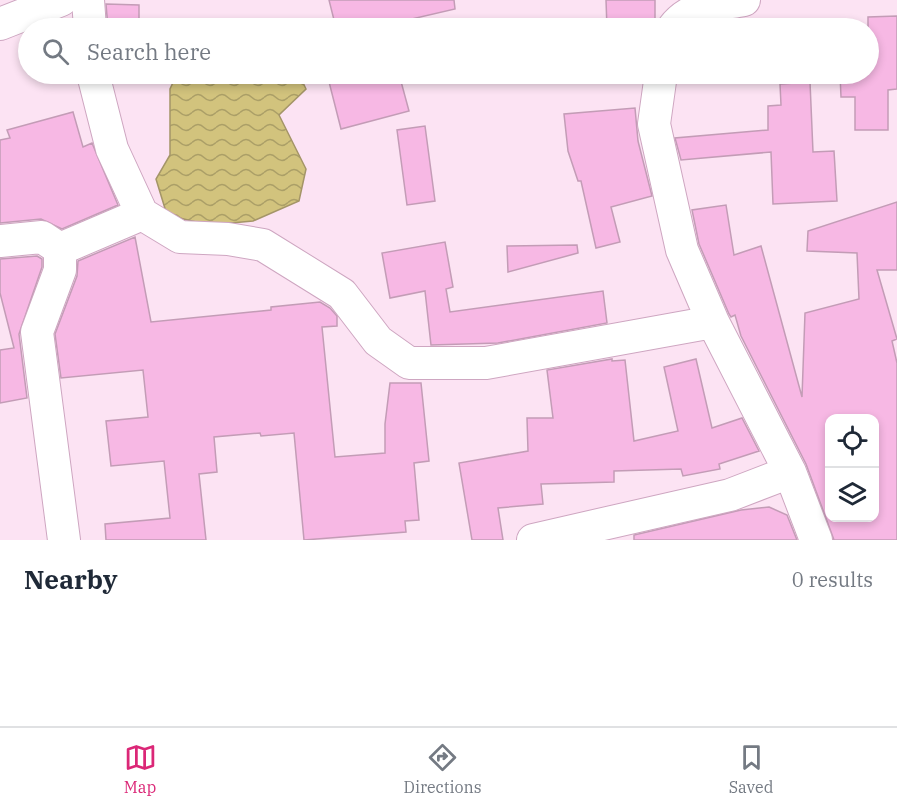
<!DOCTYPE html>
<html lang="en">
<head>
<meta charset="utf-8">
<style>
  :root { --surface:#fff; --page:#f2f2f3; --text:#1f2937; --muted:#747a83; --line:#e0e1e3; --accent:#db2777 }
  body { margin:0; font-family:"IBM Plex Serif",serif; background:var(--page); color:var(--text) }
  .controls { position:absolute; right:18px; bottom:18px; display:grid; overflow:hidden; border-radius:12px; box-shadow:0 3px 9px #0003 }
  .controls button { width:54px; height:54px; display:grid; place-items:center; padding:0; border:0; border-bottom:2px solid var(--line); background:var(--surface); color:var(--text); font:30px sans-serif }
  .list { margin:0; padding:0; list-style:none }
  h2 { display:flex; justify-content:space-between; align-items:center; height:78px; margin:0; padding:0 24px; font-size:26px }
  h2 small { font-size:20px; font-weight:400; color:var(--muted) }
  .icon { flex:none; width:33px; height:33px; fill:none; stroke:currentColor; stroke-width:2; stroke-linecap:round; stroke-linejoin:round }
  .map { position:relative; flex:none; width:897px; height:540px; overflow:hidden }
  .search { position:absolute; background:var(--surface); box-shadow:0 3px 9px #0003; left:18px; right:18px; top:18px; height:66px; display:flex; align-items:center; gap:15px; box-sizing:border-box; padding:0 21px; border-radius:33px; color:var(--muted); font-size:22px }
  .sheet { height:186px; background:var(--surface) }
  nav { display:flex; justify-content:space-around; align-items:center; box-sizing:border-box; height:84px; border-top:2px solid var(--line); background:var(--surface); font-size:16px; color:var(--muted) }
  nav a { display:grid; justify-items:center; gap:3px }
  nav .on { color:var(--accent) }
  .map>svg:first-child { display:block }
</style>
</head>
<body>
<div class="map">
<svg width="897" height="540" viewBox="0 0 897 540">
  <defs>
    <pattern id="water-waves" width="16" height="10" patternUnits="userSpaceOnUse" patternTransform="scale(1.5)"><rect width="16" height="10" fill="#d2c37d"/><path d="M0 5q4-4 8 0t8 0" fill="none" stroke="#ab9f67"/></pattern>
  </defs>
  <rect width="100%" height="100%" fill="#fce3f3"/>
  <path fill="url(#water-waves)" stroke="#a49568" stroke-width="1.5" d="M 177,74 L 299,74 L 306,89 L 279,115 L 306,169 L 299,201 L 253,221 L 209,225 L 167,215 L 156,179 L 170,155 L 170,89 Z"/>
  <path fill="#f7b8e4" stroke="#c39cb6" stroke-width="1.5" fill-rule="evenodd" d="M 329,0 L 454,0 L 455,9 L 373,28 L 336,28 Z
    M 606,0 L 655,0 L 655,28 L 607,28 Z
    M 106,4 L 139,5 L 139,28 L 108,28 Z
    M 897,16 L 897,89 L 888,90 L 888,130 L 855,130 L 855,97 L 841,97 L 840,74 L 868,74 L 868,17 Z
    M 327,74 L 399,74 L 409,111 L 341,129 Z
    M 810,82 L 813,152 L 834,151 L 837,201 L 773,204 L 771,152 L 681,160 L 675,138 L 768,130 L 768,106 L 781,105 L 780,84 Z
    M 635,108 L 638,141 L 652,196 L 611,207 L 620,242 L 596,248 L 581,181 L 578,181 L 568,151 L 564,114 Z
    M 73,112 L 83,147 L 92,143 L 118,205 L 62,229 L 41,219 L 0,223 L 0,140 L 10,138 L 7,130 Z
    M 425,126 L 435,201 L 407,205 L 397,130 Z
    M 897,202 L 897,270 L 877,270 L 897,339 L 892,341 L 897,363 L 897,540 L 834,540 L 806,464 L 741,336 L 735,315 L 731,317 L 729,314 L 699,244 L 692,210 L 726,205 L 734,255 L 761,246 L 802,397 L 805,313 L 859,299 L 857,253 L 807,251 L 808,231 ZM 830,418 L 874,418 L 874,518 L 830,518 Z
    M 135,237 L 151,322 L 271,310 L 271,307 L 320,302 L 330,308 L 337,316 L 337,326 L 322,327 L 335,457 L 385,453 L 385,424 L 390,383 L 421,383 L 429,461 L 414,463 L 419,520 L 405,521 L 406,532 L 304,540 L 294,433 L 261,436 L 260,433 L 214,437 L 217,472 L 199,474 L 206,540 L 106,540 L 105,524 L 170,518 L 164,461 L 111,466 L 106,421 L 148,417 L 143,370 L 61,378 L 55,334 L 77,276 L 78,261 Z
    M 445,242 L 453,287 L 446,289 L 450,312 L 603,291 L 607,323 L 498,343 L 431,345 L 425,291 L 390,298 L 382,253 Z
    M 577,245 L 578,253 L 508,272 L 507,246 Z
    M 37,256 L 42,259 L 42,267 L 19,334 L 27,398 L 0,403 L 0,350 L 14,348 L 0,293 L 0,259 Z
    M 612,359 L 612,361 L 625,360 L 634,441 L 678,431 L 664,367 L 696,359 L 712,428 L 742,418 L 759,451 L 719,464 L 720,469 L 683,476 L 681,469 L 614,471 L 614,482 L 541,484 L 543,504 L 498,508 L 503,540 L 472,540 L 459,463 L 528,451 L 527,418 L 553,418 L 547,370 Z
    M 769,507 L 787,515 L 797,540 L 634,540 L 634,535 L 741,510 Z"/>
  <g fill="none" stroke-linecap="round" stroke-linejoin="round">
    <g stroke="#cea6c1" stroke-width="34">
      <path id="street" d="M 88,0 L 90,28
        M 0,24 L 61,0
        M 673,28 C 690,5 717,5 744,0
        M 93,74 L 112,149 L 142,214 L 180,237 L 228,239 L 263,245 L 342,294 L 378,341 L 409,363 L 486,363 L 713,322
        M 661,74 L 654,124 L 682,250 L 713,322 L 790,472 L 816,540
        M 0,241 L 42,237 L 60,249
        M 60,249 L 60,270 L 37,332 L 64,540
        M 60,249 L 142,214
        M 533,540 L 730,495 L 790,472"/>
    </g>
    <use href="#street" stroke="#fff" stroke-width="32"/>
  </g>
</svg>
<div class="controls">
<button><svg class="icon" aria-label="locate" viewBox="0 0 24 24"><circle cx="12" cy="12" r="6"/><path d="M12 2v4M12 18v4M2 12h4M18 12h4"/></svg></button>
<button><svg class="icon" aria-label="layers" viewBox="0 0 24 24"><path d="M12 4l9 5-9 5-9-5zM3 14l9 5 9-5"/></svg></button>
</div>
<div class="search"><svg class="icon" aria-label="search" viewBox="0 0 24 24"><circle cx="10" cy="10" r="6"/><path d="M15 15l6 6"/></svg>Search here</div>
</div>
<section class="sheet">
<h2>Nearby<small>0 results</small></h2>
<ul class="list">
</ul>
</section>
<nav>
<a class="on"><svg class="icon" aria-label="map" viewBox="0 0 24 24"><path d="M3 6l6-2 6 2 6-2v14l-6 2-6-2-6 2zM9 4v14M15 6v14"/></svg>Map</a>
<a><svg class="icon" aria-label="directions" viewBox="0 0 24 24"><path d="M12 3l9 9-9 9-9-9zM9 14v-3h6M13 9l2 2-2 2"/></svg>Directions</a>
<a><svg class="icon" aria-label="saved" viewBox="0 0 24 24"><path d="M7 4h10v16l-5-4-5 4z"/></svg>Saved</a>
</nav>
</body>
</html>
